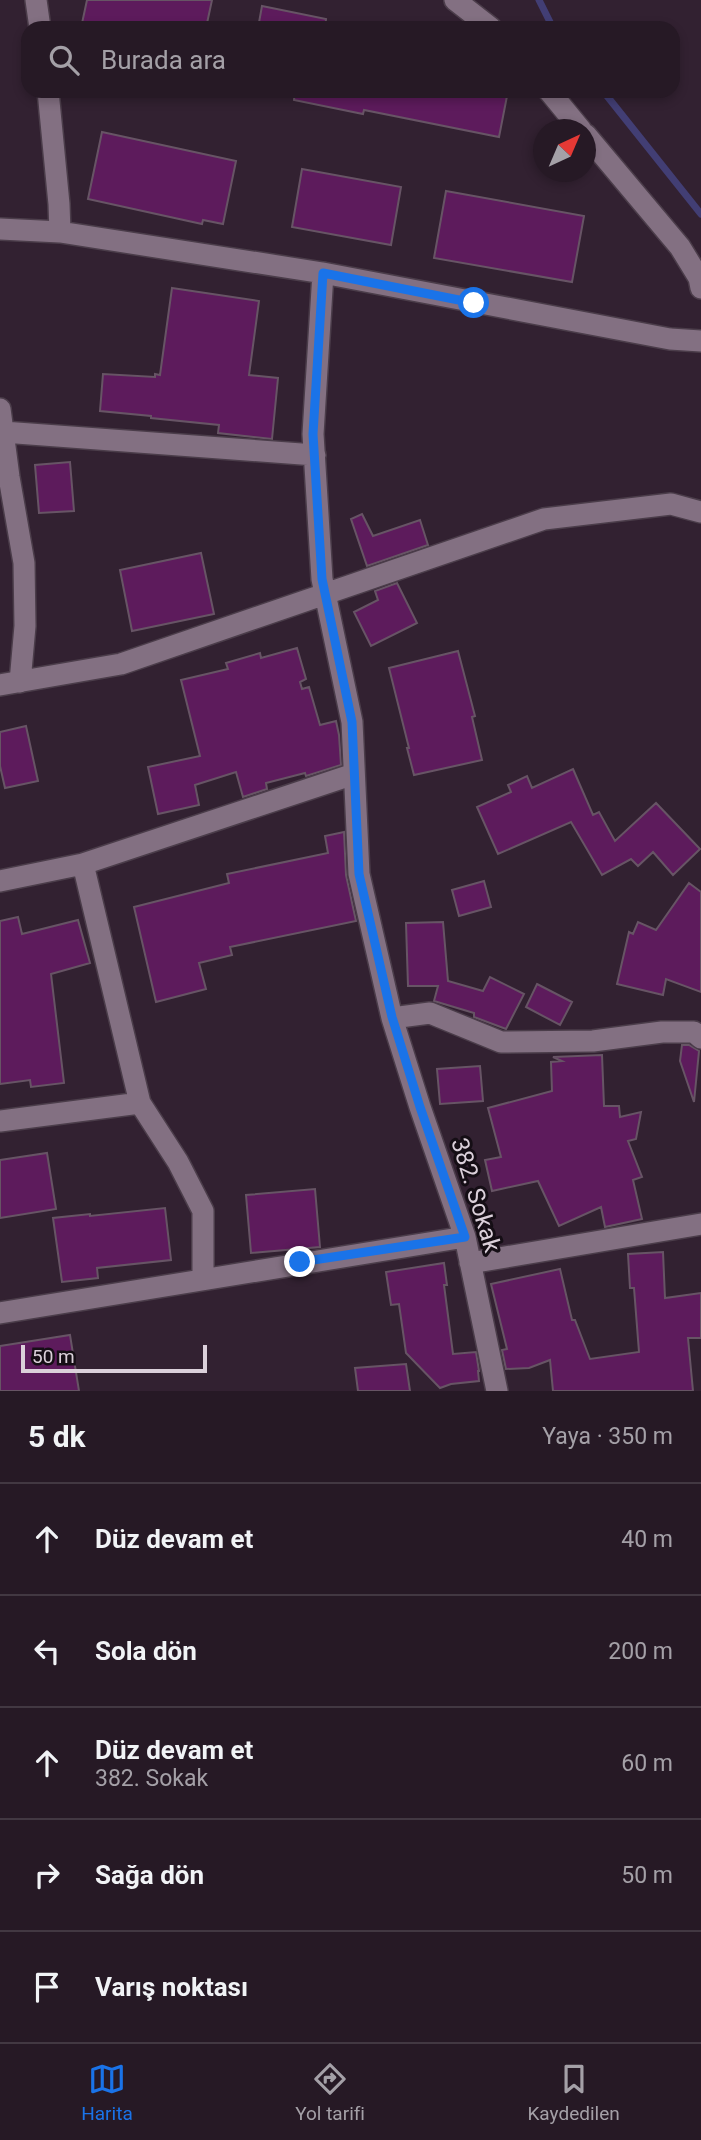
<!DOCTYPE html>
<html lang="tr">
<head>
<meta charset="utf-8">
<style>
  :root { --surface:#261925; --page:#322632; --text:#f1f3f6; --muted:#a4a0a7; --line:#423842; --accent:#1a73e8 }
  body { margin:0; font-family:Roboto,sans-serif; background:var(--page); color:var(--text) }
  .compass { position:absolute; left:533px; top:119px; width:63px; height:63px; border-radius:50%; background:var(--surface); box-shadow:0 4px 10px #0003; rotate:44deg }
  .scale { position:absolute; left:21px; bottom:18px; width:186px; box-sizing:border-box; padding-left:7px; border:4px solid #dbd0da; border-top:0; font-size:19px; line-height:24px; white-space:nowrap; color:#dbd0da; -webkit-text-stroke:5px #150e15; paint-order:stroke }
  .stop { position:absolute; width:21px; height:21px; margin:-16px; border:5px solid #1a73e8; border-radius:50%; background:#fff }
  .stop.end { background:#1a73e8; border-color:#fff; box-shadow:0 2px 7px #0008 }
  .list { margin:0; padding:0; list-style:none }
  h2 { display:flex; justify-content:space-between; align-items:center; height:91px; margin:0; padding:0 28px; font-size:30px }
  h2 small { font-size:23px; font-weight:400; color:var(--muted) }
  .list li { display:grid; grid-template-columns:46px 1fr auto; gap:21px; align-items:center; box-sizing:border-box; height:112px; padding:0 28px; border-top:2px solid var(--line) }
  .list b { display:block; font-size:26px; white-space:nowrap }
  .list p { margin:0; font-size:23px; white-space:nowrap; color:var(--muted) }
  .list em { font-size:23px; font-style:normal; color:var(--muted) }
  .icon { flex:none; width:38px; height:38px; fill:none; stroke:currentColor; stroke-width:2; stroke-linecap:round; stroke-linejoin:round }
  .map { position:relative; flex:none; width:701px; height:1391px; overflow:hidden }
  .search { position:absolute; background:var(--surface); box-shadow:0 4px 10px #0003; left:21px; right:21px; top:21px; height:77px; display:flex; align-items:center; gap:18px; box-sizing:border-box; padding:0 24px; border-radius:21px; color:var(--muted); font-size:26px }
  .sheet { height:651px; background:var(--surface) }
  nav { display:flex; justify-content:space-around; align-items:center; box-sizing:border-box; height:98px; border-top:2px solid var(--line); background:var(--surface); font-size:19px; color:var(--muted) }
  nav a { display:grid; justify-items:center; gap:4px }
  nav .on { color:var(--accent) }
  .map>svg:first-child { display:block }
</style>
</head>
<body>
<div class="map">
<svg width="701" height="1391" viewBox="0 0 701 1391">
  <rect width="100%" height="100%" fill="#322131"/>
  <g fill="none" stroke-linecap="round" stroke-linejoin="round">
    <path stroke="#423e74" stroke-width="7" d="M 539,0 L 553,28
      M 603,91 L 701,214"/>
  </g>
  <path fill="#5d1b5c" stroke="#675465" stroke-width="2" d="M 87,0 L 212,0 L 206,28 L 81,28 Z
    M 262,6 L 326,19 L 325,28 L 258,28 Z
    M 295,91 L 508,91 L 499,137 L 364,110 L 363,114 L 294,100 Z
    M 102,132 L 236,161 L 223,224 L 203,220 L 202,224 L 88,199 Z
    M 302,169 L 401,187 L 391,245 L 292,227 Z
    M 446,191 L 584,216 L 572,282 L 434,258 Z
    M 172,288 L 259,301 L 249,375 L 278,378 L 272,439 L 218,433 L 219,425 L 151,418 L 151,416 L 100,411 L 103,374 L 155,377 L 155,374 L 160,375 Z
    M 70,462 L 74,511 L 39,513 L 35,465 Z
    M 362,514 L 373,536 L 420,520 L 428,545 L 367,566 L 351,519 Z
    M 201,553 L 214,614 L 132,631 L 120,570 Z
    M 397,583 L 417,623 L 371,646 L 354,612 L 378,600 L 375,591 Z
    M 297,648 L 306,679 L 300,682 L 302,689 L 309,687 L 320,725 L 336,721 L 339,735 L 341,765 L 306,776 L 305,773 L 266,783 L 267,789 L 243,797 L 236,772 L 195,785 L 199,805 L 158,814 L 148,767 L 200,756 L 181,680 L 228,669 L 226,663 L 260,653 L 261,658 Z
    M 458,651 L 475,716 L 472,717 L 482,760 L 414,775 L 407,748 L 409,748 L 389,668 Z
    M 26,726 L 38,781 L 5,788 L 0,766 L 0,732 Z
    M 573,769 L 593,815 L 599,812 L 615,841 L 656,803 L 700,849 L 673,875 L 653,852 L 638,866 L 631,859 L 602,875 L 571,822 L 498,854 L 477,807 L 511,792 L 508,785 L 527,776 L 532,788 Z
    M 344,832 L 346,875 L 356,921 L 230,947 L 232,955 L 199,963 L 206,989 L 156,1002 L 134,907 L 229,883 L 227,874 L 328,853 L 325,836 Z
    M 484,881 L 491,907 L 459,916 L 452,890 Z
    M 689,883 L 701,892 L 701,992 L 666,979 L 663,995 L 617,984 L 629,932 L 633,934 L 638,922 L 656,930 Z
    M 18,917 L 22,934 L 78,920 L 90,963 L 51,974 L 64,1083 L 31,1087 L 30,1080 L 0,1084 L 0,921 Z
    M 443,922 L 448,981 L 483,991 L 490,977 L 524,994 L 506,1029 L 474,1017 L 474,1013 L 434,1001 L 438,986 L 408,986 L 406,923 Z
    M 537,984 L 572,1002 L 560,1025 L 526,1007 Z
    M 682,1045 L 689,1045 L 699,1051 L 694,1102 L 680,1061 Z
    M 602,1055 L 604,1106 L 619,1106 L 620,1117 L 641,1112 L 636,1139 L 628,1141 L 642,1177 L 633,1180 L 642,1219 L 605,1227 L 601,1207 L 559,1226 L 538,1181 L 492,1191 L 485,1160 L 501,1157 L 488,1108 L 552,1091 L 551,1062 L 562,1061 L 553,1057 Z
    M 480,1066 L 483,1101 L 440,1104 L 437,1069 Z
    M 47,1153 L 56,1209 L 0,1218 L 0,1160 Z
    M 315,1189 L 320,1247 L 251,1253 L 246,1195 Z
    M 165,1208 L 171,1260 L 97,1268 L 98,1278 L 62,1282 L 53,1218 L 90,1214 L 90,1216 Z
    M 663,1252 L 665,1298 L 701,1293 L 701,1338 L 688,1338 L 693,1391 L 553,1391 L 550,1360 L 529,1368 L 506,1369 L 502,1350 L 507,1349 L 491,1284 L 560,1269 L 572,1320 L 575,1320 L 590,1359 L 639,1352 L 634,1288 L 630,1288 L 628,1254 Z
    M 444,1263 L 447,1285 L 444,1285 L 453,1354 L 476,1352 L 479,1371 L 478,1371 L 479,1381 L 451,1384 L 440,1388 L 406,1353 L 399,1304 L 391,1305 L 386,1272 Z
    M 70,1335 L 79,1391 L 0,1391 L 0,1346 Z
    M 406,1364 L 410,1391 L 358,1391 L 355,1368 Z"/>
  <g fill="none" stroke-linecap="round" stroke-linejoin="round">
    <g stroke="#4b3d4a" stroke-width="24">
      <path id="street" d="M 36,0 L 40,28
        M 455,0 L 491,28
        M 48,91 L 59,204 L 60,232
        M 549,91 L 581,130
        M 586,135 L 680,247 L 699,278 L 701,288
        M 0,229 L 60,232 L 323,273 L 670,339 L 701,341
        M 323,273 L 313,434 L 322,579 L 352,722 L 359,874 L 392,1018 L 420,1107 L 465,1237 L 497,1391
        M 0,409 L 9,477 L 24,563 L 25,626 L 20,682
        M 3,432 L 315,455
        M 0,685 L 121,664 L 544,519 L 671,504 L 701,512
        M 83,864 L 140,1103 L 178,1162 L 203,1211 L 203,1279
        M 0,881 L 83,864 L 354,774
        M 392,1018 L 430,1013 L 501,1042 L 593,1041 L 662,1032 L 694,1032 L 701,1038
        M 0,1121 L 140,1103
        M 470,1263 L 701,1224
        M 0,1313 L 465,1237"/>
    </g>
    <use href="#street" stroke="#837082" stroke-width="21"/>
  </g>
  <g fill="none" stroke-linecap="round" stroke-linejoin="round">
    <path stroke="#1a73e8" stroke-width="9" d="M 300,1262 L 465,1237 L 420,1107 L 392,1017 L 359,874 L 352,722 L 322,579 L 313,434 L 323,273 L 474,303"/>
  </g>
  <g text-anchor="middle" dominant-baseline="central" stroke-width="6" stroke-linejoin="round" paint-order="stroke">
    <g font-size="24" fill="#dbd0da" stroke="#150e15">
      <text transform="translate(476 1195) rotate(73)">382. Sokak</text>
    </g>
  </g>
</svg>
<svg class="compass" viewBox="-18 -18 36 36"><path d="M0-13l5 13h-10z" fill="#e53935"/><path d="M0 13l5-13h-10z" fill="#a4a0a7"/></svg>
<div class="scale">50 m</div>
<div class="stop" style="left:474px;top:303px"></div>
<div class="stop end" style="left:300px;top:1262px"></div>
<div class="search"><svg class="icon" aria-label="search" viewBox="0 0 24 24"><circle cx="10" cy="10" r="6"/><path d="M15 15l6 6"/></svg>Burada ara</div>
</div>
<section class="sheet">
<h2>5 dk<small>Yaya · 350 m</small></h2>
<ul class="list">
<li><svg class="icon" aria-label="ahead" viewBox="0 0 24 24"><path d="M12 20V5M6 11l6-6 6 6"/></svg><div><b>Düz devam et</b></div><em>40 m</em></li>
<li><svg class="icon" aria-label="left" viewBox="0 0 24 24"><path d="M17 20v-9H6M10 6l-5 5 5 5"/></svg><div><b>Sola dön</b></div><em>200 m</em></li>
<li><svg class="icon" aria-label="ahead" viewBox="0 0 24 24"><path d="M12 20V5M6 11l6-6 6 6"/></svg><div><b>Düz devam et</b><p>382. Sokak</p></div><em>60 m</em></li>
<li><svg class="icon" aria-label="right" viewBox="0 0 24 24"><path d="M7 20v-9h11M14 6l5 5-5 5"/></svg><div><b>Sağa dön</b></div><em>50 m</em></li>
<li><svg class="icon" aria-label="arrive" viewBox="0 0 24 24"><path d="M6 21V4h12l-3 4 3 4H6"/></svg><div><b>Varış noktası</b></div></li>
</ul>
</section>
<nav>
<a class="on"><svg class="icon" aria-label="map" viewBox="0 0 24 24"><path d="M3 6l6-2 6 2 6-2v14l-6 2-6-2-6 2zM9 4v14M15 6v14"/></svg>Harita</a>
<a><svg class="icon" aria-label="directions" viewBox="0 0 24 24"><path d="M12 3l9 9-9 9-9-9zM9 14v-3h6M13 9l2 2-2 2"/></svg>Yol tarifi</a>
<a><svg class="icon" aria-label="saved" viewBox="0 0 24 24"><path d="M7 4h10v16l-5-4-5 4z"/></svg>Kaydedilen</a>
</nav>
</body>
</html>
